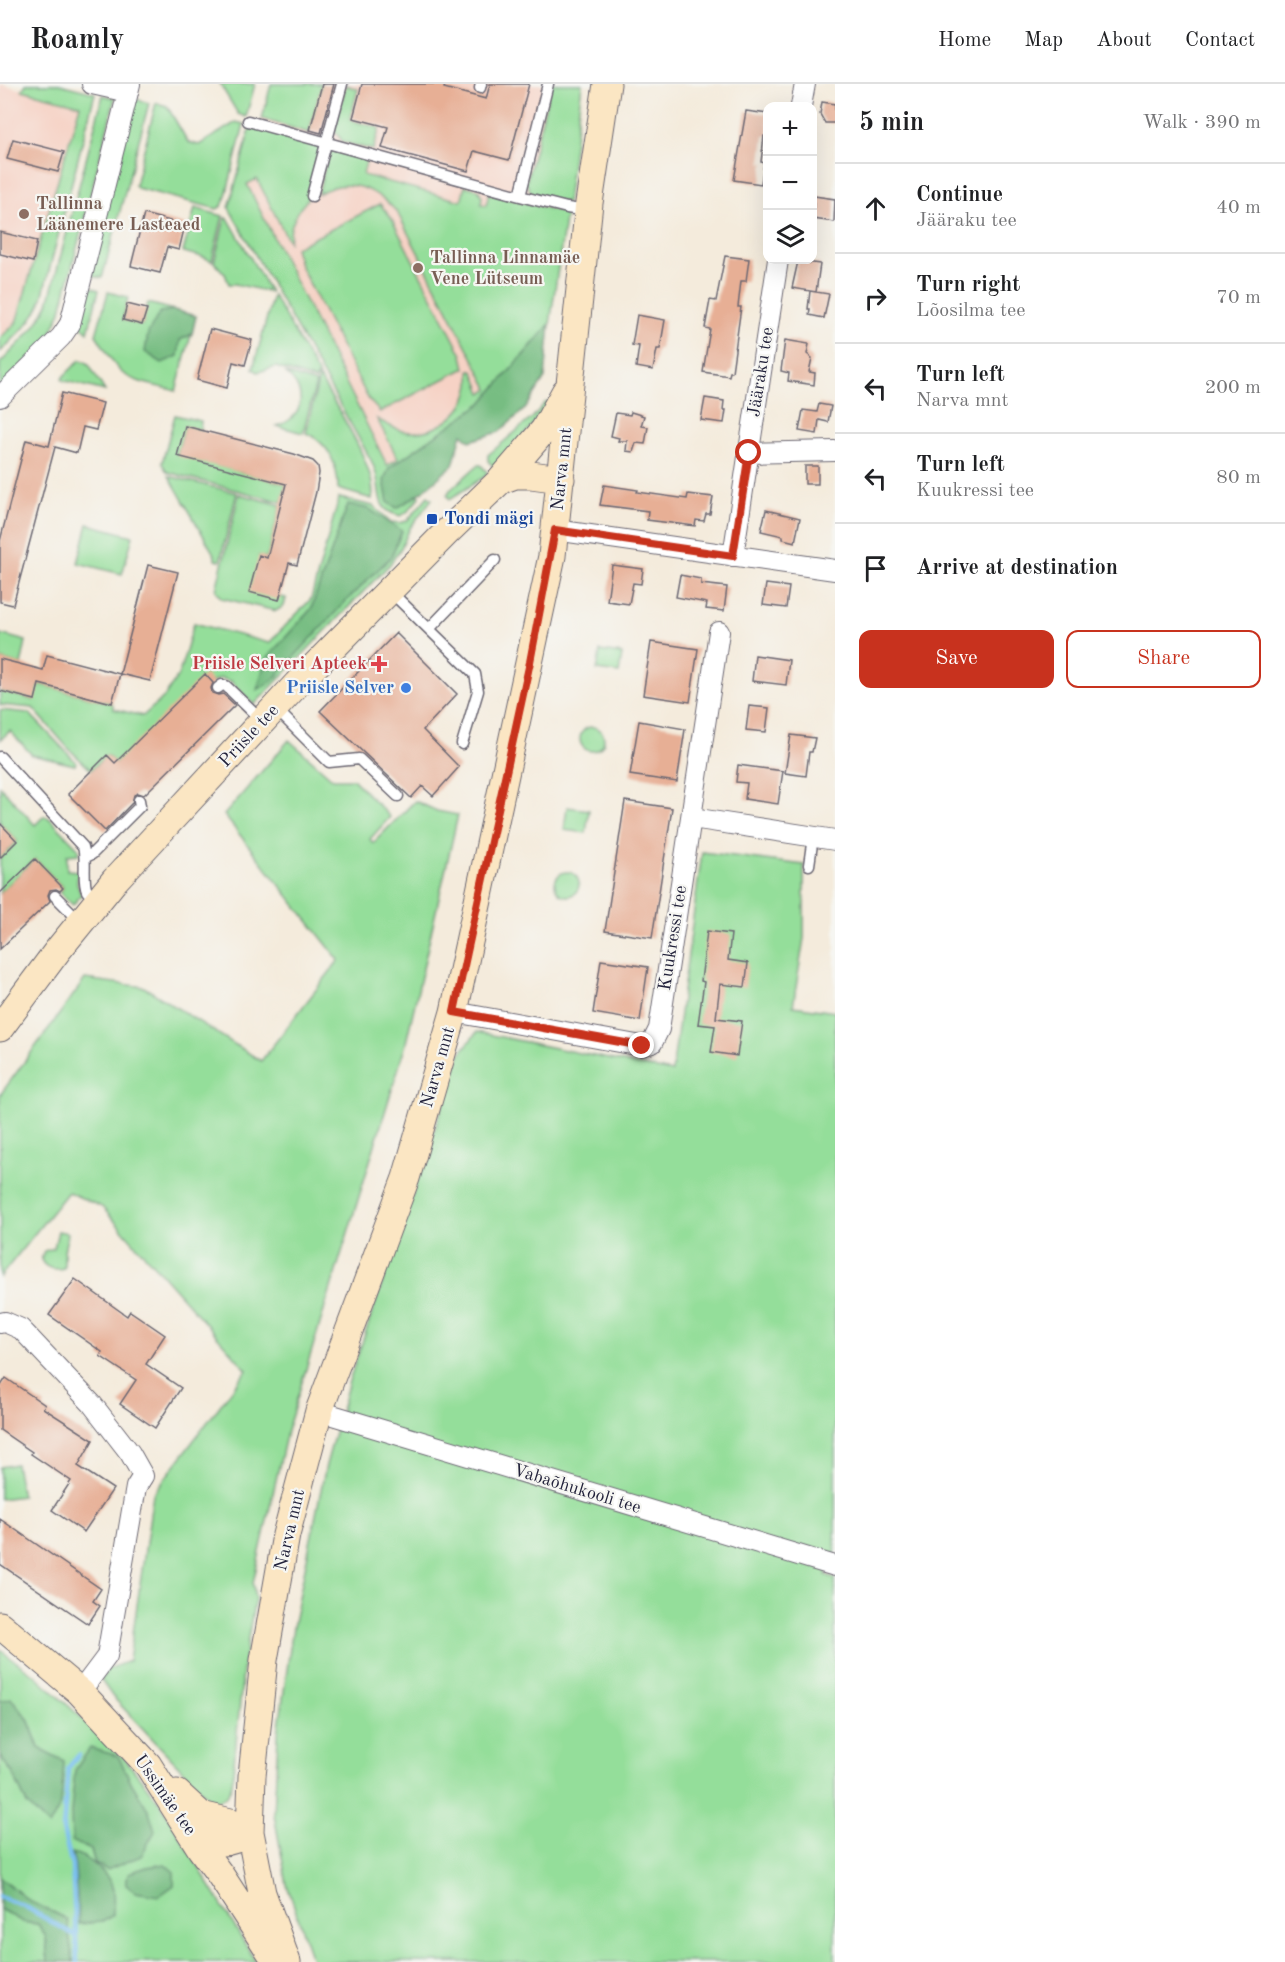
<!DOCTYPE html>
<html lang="en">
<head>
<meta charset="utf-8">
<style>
  :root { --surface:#fff; --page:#f6f6f6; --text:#202124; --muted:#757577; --line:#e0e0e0; --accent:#c8321e }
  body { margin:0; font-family:"Old Standard TT",serif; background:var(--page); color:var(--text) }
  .controls { position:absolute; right:18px; top:18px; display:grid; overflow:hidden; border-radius:12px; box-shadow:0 6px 24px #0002 }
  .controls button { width:54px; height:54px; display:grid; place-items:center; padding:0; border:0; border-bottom:2px solid var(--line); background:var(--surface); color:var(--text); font:30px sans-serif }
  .stop { position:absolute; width:18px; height:18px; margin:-14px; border:4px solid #c8321e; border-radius:50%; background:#fff }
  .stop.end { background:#c8321e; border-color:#fff; box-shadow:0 2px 6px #0008 }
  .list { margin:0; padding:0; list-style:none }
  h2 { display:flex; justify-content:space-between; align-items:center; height:78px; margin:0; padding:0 24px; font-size:26px }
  h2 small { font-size:20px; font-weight:400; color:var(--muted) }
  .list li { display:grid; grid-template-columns:39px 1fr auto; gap:18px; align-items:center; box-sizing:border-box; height:90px; padding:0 24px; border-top:2px solid var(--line) }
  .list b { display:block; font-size:22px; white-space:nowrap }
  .list p { margin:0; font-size:20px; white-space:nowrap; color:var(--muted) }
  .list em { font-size:20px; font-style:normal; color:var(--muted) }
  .actions { display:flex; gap:12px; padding:18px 24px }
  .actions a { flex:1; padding:14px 0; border:2px solid var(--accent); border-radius:12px; text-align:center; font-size:21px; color:var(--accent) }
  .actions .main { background:var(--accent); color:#fff }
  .icon { flex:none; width:33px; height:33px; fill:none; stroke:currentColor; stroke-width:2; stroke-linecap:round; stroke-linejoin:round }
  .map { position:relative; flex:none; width:835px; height:1878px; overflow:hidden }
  header { display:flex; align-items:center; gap:36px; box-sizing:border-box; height:84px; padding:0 30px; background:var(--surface); border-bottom:2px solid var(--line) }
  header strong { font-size:28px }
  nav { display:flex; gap:33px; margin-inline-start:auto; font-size:21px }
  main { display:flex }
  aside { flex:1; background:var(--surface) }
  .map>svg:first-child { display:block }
</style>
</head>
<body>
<header>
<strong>Roamly</strong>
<nav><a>Home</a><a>Map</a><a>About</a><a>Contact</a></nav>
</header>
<main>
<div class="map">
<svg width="835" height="1878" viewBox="0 0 835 1878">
  <rect width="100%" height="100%" fill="#f6f6f2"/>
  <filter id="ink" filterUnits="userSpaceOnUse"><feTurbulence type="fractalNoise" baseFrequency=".0167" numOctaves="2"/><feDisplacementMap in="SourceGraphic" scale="12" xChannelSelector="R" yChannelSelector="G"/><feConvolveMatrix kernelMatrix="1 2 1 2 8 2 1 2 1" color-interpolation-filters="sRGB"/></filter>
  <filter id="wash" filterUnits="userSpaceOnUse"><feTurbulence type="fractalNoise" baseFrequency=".008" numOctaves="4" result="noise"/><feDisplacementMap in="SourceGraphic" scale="24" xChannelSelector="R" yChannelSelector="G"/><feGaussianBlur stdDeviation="1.35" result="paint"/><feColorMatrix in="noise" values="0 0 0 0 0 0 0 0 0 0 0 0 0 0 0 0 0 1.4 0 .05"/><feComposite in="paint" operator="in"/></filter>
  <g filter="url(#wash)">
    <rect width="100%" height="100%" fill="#f4ebdc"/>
    <path fill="#f6d2c5" d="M 0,0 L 80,21 L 16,239 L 0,254 Z
      M 271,0 L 582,0 L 550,240 L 482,319 L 389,384 L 379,381 L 241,112 Z"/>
    <path fill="#94de9a" stroke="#5b806a" stroke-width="1.5" fill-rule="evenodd" d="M 26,0 L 59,0 L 95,9 L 41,218 C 32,239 16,252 0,268 L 0,254 L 16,239 L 80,21 L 22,6 Z
      M 220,0 L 255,0 L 246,33 L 238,30 Z
      M 271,0 L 322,0 L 309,49 L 262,35 Z
      M 551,0 L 582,0 L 567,119 L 532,110 L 526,99 Z
      M 346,1 L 358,5 L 350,36 L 380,44 L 373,66 L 343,58 L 334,46 Z
      M 103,11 L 115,14 L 60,230 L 46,258 L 0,305 L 0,279 C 19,260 36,244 48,220 Z
      M 135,15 L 149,19 L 102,194 L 93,192 L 90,186 Z
      M 156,19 L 167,22 L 188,58 L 199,61 L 236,38 L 244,40 L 226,112 L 222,122 L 217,125 L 137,104 L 135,101 Z
      M 251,41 L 322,60 L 307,116 L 298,127 L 291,143 L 289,158 L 257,95 L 247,100 L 387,381 L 398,375 L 377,335 C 385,339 394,345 403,347 C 431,353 463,333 469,305 C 471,299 470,292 470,286 L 474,288 L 482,309 L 489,306 L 397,128 C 375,104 348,92 318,110 L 330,63 L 367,73 L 363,91 L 461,117 L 465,102 L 478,105 L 482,113 L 481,120 L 486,121 L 489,109 L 566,129 L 550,240 L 482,319 L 389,384 L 397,424 L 419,410 L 420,413 L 407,428 L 401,432 C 374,426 382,410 376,390 C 375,385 373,381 371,376 L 229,124 Z
      M 380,120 L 391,134 L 462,271 L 465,284 L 380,328 L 369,316 L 300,181 L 295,164 Z
      M 195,124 L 223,132 L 212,177 L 203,173 L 183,168 Z
      M 225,134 L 228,134 L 270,208 L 235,200 L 229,200 L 225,190 L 214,178 Z
      M 90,203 L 99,206 L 88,248 L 79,240 L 83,206 Z
      M 108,208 L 128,213 L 123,236 L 142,241 L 148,219 L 196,232 L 176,307 C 159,302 136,300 121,288 C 111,278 104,262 96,251 Z
      M 273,211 L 318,290 L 316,296 L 276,283 L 258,288 L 253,285 Z
      M 80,276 L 88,279 L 105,307 L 62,296 L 63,293 Z
      M 285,289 L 316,299 L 303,349 L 277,342 C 305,333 308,306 285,289 Z
      M 319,293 C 334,319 379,386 372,415 L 338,405 C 338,382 329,358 306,349 Z
      M 551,317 L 497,386 L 488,377 L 488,371 L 533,333 L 545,319 Z
      M 175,331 L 201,337 L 200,346 L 185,342 L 177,371 L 286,400 L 282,418 L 167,388 L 162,379 Z
      M 478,381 L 481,381 L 487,388 L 487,391 L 450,415 L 447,411 L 450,406 Z
      M 169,392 L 237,409 L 220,477 L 215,476 L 215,472 Z
      M 239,410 L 281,421 L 267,474 L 259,472 L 280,513 L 286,514 L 284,522 L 276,527 L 222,514 L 216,506 Z
      M 428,412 L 432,415 L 410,444 L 401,464 L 390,480 L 254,621 L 232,598 L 221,594 L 212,598 L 115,679 L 107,671 L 91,686 L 68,664 L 33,624 L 0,621 L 0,607 L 34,616 L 39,600 L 112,619 L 114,625 L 143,632 L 165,612 L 179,590 L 194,539 L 269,559 L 311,515 L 339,414 L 373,422 L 391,438 L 399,439 L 407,437 Z
      M 88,440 L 133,452 L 122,490 L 78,479 Z
      M 0,550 L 26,557 L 21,581 L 0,575 Z
      M 600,567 L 622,570 L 619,589 L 597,586 Z
      M 0,626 L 29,629 L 76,678 L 75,681 L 32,671 L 10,647 L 0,656 Z
      M580 655a12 12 0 1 1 24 0a12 12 0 1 1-24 0Z
      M 289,656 L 333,695 L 353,695 L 390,733 L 370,755 L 373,759 L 415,717 L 437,727 L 458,731 L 405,963 L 287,1347 L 253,1499 L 255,1515 L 244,1577 L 232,1700 L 227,1712 L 218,1717 L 209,1714 L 199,1704 L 112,1612 L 101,1596 L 108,1585 L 129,1577 L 153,1410 L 247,1286 L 102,1123 L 68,1108 L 0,1193 L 0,1011 L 85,895 L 144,903 L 261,977 L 339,876 L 224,731 Z
      M 0,702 L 35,741 L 44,732 L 49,734 L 79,765 L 79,770 L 67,771 L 67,786 L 78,787 L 77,800 L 81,811 L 73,821 L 59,808 L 63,804 L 35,775 L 0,809 L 0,774 L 17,757 L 0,739 Z
      M 567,723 L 589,726 L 586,749 L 564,746 Z
      M 702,768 L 804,781 L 804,854 L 793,922 L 835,928 L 835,1471 L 831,1470 L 826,1491 L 835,1494 L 835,1878 L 313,1878 L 287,1801 L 274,1730 L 278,1650 L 293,1543 L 326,1381 L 349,1297 L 461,968 L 477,948 L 672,988 Z
      M555 800a12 12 0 1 1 24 0a12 12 0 1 1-24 0Z
      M 58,1147 L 68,1149 L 64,1167 L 64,1184 C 55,1186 44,1185 41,1175 L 44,1167 L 54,1164 Z
      M 16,1380 L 22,1412 L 0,1415 L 0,1383 Z
      M 0,1566 L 36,1592 L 121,1670 L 160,1719 L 256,1878 L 73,1878 L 67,1836 C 55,1827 39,1824 27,1815 C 17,1808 11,1800 0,1794 L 0,1673 L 12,1688 L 27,1720 L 39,1664 L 28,1635 L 11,1615 L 0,1617 ZM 118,1672 L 132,1700 L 116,1782 L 107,1786 L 95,1779 L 91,1766 ZM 72,1770 L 102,1838 L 79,1839 L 75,1782 Z
      M 0,1825 L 23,1838 L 38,1840 L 46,1853 L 48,1878 L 0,1878 Z"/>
    <path fill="#77bd82" stroke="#4c705e" stroke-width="1.5" d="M 173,226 L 196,232 L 192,250 L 180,256 L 178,272 L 162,279 L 145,268 L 148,249 L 160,228 Z
      M 550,240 L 545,294 L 526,324 L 499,348 L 470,357 L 462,350 L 453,381 L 422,408 L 397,424 L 388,419 L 384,396 L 389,384 L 482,319 Z
      M 348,420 L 369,425 L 402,447 L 391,473 L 346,517 L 271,598 L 257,606 L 266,575 L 311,525 Z
      M 11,1614 L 28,1635 L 39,1664 L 64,1677 L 61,1720 L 49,1742 L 27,1720 L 12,1688 L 0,1673 L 0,1617 Z
      M 90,1664 L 118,1672 L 132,1700 L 149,1727 L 155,1747 L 141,1772 L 107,1786 L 95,1779 L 91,1766 L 72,1757 L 71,1729 L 75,1686 Z
      M 72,1769 C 88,1772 110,1790 113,1806 C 114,1814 113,1823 113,1831 L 102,1838 L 79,1840 L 75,1782 Z
      M 165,1780 L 174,1788 L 174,1801 L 159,1812 L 135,1808 L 126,1801 L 128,1789 L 147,1783 Z
      M 0,1794 C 11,1800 17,1808 27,1815 C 39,1824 55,1827 67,1836 L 73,1878 L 48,1878 L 46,1853 L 38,1840 L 23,1838 L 0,1825 Z"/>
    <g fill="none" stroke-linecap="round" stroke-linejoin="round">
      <path stroke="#7abff1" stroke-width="4.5" d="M 0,1813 L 24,1822 L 76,1852 L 77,1878
        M 76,1852 L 72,1782 L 63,1746 L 68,1684 L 79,1671"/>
    </g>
    <g id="blocks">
      <path fill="#e7af95" d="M 322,0 L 334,0 L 321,49 L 310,46 Z
        M 362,0 L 445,0 L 444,4 L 486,15 L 490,0 L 529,0 L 509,76 L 474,67 L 468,87 L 382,64 L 388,43 L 353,34 Z
        M 822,18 L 835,20 L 835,39 L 825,39 L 820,30 Z
        M 746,27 L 768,30 L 768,52 L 764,52 L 761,78 L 764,79 L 761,100 L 734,96 Z
        M 13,55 L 64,68 L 58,88 L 7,75 Z
        M 814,112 L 835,115 L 834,138 L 813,135 Z
        M 144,130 L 185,141 L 179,166 L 167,163 L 160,189 L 131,182 Z
        M 0,148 L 37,157 L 33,178 L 0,170 Z
        M 725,172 L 749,175 L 746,197 L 741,197 L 738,223 L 741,223 L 732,288 L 730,288 L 729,292 L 703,288 L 710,245 L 705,244 L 710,216 L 716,217 Z
        M 798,177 L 820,180 L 816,208 L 792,204 Z
        M 810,207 L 829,210 L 824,234 L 809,231 L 810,225 L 808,225 Z
        M 127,220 L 147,225 L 142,241 L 123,236 Z
        M 637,231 L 665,236 L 660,265 L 657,265 L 653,286 L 636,283 L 639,262 L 632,261 Z
        M 210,245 L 252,256 L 245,281 L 233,278 L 227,304 L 197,296 Z
        M 785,256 L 809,260 L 807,270 L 812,274 L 809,288 L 815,289 L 814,301 L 788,297 L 789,289 L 781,287 Z
        M 62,309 L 103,319 L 96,346 L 83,343 L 77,369 L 55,363 L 13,521 L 0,518 L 0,457 L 26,356 L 49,362 Z
        M 705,314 L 724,317 L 723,326 L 726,326 L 724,339 L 701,336 Z
        M 819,320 L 831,322 L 828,338 L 819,336 L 817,350 L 799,347 L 803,326 L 817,328 Z
        M 631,328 L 644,332 L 641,342 L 648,343 L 645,360 L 636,359 L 633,368 L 626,367 L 627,357 L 618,357 L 619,354 L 611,352 L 616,329 L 630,331 Z
        M 185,342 L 294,370 L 313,377 L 318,382 L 319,389 L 316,408 L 297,481 L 289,479 L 279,516 L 249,508 L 259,471 L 267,474 L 286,400 L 177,372 Z
        M 805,382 L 818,382 L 818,400 L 805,400 Z
        M 604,401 L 638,406 L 637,408 L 687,415 L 688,410 L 713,413 L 710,430 L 706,430 L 704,437 L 696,436 L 695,442 L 647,436 L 648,427 L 600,421 Z
        M 766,426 L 800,434 L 795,458 L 783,455 L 783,452 L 761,447 Z
        M 148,481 L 178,488 L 150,597 L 120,590 Z
        M 612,481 L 643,485 L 641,500 L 633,499 L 629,520 L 607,517 Z
        M 680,491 L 701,495 L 701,500 L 727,503 L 724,527 L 706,525 L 707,519 L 676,513 Z
        M 766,500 L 789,503 L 786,524 L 763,521 Z
        M 396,549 L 457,610 L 423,646 L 459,683 L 433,712 L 422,702 L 411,714 L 320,627 Z
        M 651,558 L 698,565 L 690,618 L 643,611 Z
        M 47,571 L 120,590 L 112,619 L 39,600 L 35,616 L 0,607 L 0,575 L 43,586 Z
        M 755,571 L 789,576 L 786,601 L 752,597 Z
        M 205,590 L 213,599 L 211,604 L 212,609 L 218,611 L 223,610 L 235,621 L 144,711 L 138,709 L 134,711 L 132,719 L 105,747 L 68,710 L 107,671 L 115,679 Z
        M 749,622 L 769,624 L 766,648 L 746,646 Z
        M 639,637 L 685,645 L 677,698 L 630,691 Z
        M 791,651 L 815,654 L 812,668 L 809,668 L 806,692 L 785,689 Z
        M 738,681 L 783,687 L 778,720 L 745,715 L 747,699 L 736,698 Z
        M 625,717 L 672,724 L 652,854 L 605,847 Z
        M 0,739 L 17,757 L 0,774 Z
        M 35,775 L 63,804 L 60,807 L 56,805 L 50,806 L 48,811 L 50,817 L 0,865 L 0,809 Z
        M 707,847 L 731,850 L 728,876 L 748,879 L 745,903 L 720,900 L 716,934 L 742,937 L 737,972 L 711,968 L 715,942 L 698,940 L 704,898 L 701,897 Z
        M 601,876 L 648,883 L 640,937 L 593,929 Z
        M 75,1195 L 127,1232 L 130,1227 L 165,1251 L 146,1280 L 181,1304 L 155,1344 L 120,1320 L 136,1296 L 100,1272 L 102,1268 L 49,1231 Z
        M 6,1294 L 45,1321 L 43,1324 L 93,1356 L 78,1382 L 113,1405 L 84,1448 L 52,1426 L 71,1397 L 31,1370 L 32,1368 L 0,1346 L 0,1303 Z
        M 0,1435 L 101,1505 L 93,1517 L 100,1522 L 88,1540 L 0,1480 Z"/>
    </g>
  </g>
  <g filter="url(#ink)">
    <use href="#blocks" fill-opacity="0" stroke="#6c6873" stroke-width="1.5"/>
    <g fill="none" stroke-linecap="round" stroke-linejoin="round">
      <g stroke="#6c6873" stroke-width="13">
        <path id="lane" d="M 480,4 L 481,0
          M 248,37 L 520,112 L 567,124 L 587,127
          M 312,112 L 342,0
          M 520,112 L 548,0
          M 390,507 L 475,590 L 478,607 L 462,660
          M 430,544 L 495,476
          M 218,604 L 222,601 L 226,602 L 262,637
          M 275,624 L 329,678 L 359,675 L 398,712
          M 0,673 L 83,763 C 87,775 82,798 87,807 C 89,810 95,814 98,817
          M 86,773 L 92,770 L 140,722 L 139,716
          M 809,781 L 813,753
          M 55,812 L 81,838"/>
      </g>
      <g stroke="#6c6873" stroke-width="22">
        <path id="street" d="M 92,0 L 128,8
          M 801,22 L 805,0
          M 0,313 L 61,253 L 70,240 L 130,0
          M 749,369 L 835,367
          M 555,446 L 835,486
          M 733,472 L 778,176
          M 692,734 L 835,756
          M 454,928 L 642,962 L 652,959 L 659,945 L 719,548
          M 0,1239 L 5,1238 L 21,1245 L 92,1320 L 130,1369 L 143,1392 L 136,1403 L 107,1572 L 80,1608
          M 319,1327 L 835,1482"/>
      </g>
      <g stroke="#6c6873" stroke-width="29">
        <path id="secondary" d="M 501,396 L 544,346 L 565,308
          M 0,944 L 58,866 L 115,796 L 297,600 L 447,448 L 501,396 L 515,391 L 531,391 L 561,395
          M 0,1541 L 80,1608 L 148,1681 L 201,1765 L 221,1792 L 273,1872
          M 177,1709 L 201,1731 L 239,1740 L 250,1748
          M 189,1741 C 211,1760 225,1764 250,1748
          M 287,1878 L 262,1809 L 250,1748 L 252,1692 L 264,1576 L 286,1451 L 319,1327 L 406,1094 L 454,928 L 552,472 L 589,119 L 607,0"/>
      </g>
      <use href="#lane" stroke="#fff" stroke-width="10"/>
      <use href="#street" stroke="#fff" stroke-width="20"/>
      <use href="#secondary" stroke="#fbe6c3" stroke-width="27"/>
    </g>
  </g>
  <g fill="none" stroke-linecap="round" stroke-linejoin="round" filter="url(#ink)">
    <path stroke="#c8321e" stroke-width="8" d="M 642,962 L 454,928 L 530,578 L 555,446 L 733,472 L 749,369"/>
  </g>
  <g fill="#8d6e63" stroke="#f6f6f2" stroke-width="2">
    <circle cx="24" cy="130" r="6"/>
    <circle cx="418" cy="184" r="6"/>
  </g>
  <rect fill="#1a4fb4" stroke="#f6f6f2" stroke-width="2" x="426" y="429" width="12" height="12" rx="3"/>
  <path fill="#e0444e" stroke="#f6f6f2" stroke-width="2" d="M376 571h6v6h6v6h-6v6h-6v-6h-6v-6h6z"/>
  <circle fill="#3f7fe0" stroke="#f6f6f2" stroke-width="2" cx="406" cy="604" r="6"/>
  <g text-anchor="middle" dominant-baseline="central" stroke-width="4.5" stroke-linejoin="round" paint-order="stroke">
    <g font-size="18" font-weight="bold" fill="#785e54" stroke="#f6f6f2" text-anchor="start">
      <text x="36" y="120">Tallinna<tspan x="36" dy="21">Läänemere Lasteaed</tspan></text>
      <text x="430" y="174">Tallinna Linnamäe<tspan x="430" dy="21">Vene Lütseum</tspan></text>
    </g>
    <g font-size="18" fill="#22223b" stroke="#f6f6f2">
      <text transform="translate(761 288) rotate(-81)">Jääraku tee</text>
      <text transform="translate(562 385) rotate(-84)">Narva mnt</text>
      <text transform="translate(249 652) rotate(-47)">Priisle tee</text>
      <text transform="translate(673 854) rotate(-81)">Kuukressi tee</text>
      <text transform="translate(438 983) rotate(-74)">Narva mnt</text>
      <text transform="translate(577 1405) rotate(17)">Vabaõhukooli tee</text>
      <text transform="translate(290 1446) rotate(-77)">Narva mnt</text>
      <text transform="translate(165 1711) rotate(55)">Ussimäe tee</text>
    </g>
    <g font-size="18" font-weight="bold" fill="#164399" stroke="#f6f6f2" text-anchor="start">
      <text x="444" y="435">Tondi mägi</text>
    </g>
    <g font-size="18" font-weight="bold" fill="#be3a42" stroke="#f6f6f2" text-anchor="end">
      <text x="367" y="580">Priisle Selveri Apteek</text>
    </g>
    <g font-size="18" font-weight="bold" fill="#366cbe" stroke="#f6f6f2" text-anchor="end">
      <text x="394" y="604">Priisle Selver</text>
    </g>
  </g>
</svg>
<div class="controls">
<button>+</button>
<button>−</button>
<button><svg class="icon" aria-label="layers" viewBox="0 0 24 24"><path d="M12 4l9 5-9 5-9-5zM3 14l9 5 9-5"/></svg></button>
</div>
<div class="stop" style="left:749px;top:369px"></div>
<div class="stop end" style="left:642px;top:962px"></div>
</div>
<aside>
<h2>5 min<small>Walk · 390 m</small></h2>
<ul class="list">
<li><svg class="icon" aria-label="ahead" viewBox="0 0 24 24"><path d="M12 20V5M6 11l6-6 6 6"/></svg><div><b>Continue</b><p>Jääraku tee</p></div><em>40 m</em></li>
<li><svg class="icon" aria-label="right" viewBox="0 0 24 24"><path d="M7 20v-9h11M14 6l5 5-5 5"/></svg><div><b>Turn right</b><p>Lõosilma tee</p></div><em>70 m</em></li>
<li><svg class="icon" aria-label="left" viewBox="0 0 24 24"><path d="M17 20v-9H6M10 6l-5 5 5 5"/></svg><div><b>Turn left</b><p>Narva mnt</p></div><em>200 m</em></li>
<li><svg class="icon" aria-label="left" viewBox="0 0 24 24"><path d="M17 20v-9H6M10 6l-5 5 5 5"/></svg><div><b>Turn left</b><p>Kuukressi tee</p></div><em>80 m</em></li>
<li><svg class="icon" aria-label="arrive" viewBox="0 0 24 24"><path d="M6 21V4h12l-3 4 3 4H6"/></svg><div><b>Arrive at destination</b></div></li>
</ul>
<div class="actions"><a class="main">Save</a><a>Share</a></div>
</aside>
</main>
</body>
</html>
